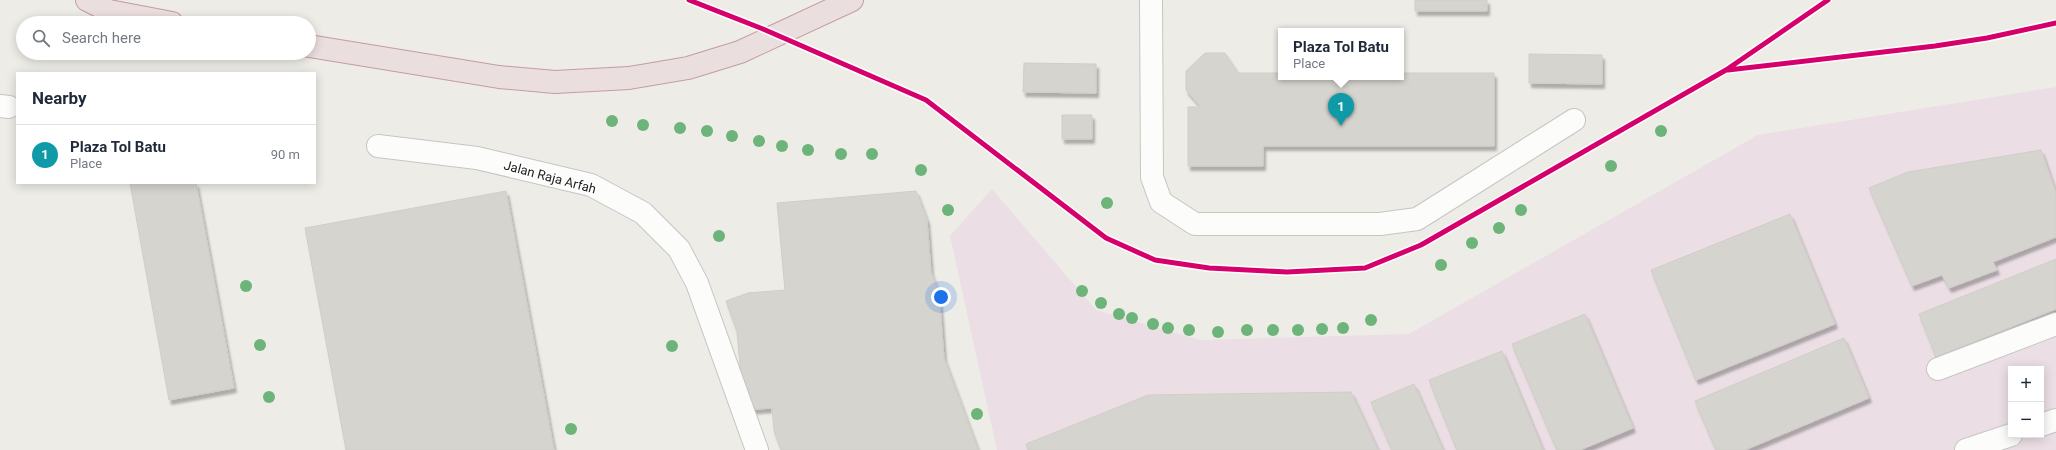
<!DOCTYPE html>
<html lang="en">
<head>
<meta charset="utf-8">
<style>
  :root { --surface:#fff; --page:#f6f6f7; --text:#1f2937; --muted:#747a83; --line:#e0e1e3; --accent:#db2777 }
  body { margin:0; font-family:Roboto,sans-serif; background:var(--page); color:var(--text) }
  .controls { position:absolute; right:12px; bottom:12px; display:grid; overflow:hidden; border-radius:0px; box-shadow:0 2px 10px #0003 }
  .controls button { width:36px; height:36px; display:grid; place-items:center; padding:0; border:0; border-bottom:1px solid var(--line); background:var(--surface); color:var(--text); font:20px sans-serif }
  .you { position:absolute; left:941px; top:297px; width:14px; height:14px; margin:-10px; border:3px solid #fff; border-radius:50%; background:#1a73e8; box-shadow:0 0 0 6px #1a73e833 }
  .badge { display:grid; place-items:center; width:26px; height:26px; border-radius:50%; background:var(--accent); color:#fff; font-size:13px; font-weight:700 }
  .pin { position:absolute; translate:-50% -33px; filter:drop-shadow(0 1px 2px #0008) }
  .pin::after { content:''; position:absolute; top:21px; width:14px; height:12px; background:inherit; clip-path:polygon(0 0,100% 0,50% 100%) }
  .popup { position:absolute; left:1278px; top:28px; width:126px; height:52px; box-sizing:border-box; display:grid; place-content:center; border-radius:0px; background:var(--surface); filter:drop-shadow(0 1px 3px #0005); font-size:13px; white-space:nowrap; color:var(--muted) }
  .popup b { font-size:15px; color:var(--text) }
  .popup::after { content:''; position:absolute; left:50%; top:100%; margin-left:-8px; border:8px solid transparent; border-top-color:var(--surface) }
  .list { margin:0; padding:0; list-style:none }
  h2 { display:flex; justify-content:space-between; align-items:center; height:52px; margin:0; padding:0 16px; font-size:17px }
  h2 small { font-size:13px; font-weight:400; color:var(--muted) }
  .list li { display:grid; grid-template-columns:26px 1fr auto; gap:12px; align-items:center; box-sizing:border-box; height:60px; padding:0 16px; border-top:1px solid var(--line) }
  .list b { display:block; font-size:15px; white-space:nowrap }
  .list p { margin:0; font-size:13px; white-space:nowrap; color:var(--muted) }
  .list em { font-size:13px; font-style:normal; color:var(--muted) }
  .icon { flex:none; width:22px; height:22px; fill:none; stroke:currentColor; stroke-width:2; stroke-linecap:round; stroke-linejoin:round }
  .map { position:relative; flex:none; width:2056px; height:450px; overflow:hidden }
  .search { position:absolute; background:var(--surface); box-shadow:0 2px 10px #0003; left:16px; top:16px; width:300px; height:44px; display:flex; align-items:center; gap:10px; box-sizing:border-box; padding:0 14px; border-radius:22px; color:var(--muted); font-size:15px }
  .panel { position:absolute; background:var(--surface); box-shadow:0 2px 10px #0003; left:16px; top:72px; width:300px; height:112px; border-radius:0px }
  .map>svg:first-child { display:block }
</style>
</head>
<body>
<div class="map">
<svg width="2056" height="450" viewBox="0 0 2056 450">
  <defs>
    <filter id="shadow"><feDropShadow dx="2.5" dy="4.5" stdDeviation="1" flood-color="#0004"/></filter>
  </defs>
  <rect width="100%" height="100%" fill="#edece7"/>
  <path fill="#ebdfe5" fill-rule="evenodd" d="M 2056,87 L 2056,450 L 997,450 L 950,236 L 992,189 L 1096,310 L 1200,340 L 1409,334 L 1758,135 ZM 2011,369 L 2041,369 L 2041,435 L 2011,435 Z"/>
  <path fill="#d6d4cf" stroke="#d0cec8" filter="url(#shadow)" d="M 1415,0 L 1487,0 L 1487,11 L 1415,11 Z
    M 1205,53 L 1225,53 L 1238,73 L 1281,73 L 1281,77 L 1401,77 L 1401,73 L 1494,73 L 1494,146 L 1263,146 L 1263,166 L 1188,166 L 1188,107 L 1201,107 L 1186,90 L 1186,71 Z
    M 1529,54 L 1602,55 L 1602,84 L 1529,83 Z
    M 1024,63 L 1096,64 L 1096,93 L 1023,92 Z
    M 1062,115 L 1092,115 L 1092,139 L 1062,139 Z
    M 2041,150 L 2056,193 L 2056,237 L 1993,262 L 1997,270 L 1949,288 L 1942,275 L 1912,286 L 1869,188 L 1908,172 Z
    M 130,183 L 196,183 L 234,388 L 169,400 Z
    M 506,191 L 554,450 L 346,450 L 305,228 Z
    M 916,191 L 927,220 L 931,272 L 939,293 L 944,358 L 978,450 L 781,450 L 774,431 L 772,408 L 744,410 L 737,332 L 726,301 L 748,293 L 785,290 L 777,203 Z
    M 1790,214 L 1835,324 L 1696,380 L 1651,270 Z
    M 2056,259 L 2056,309 L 1936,357 L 1919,314 Z
    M 1585,314 L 1633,428 L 1580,450 L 1557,450 L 1512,344 Z
    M 1844,338 L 1869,398 L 1745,450 L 1716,450 L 1695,401 Z
    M 1502,351 L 1543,450 L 1457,450 L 1429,380 Z
    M 1414,384 L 1443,450 L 1392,450 L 1371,402 Z
    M 1351,392 L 1378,450 L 1028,450 L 1026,444 L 1148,395 Z"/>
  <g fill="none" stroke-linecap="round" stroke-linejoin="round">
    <g stroke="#c5c5c3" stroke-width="24">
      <path id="minor" d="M 1151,0 L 1152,177 L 1161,202 L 1195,224 L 1380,224 L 1417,219 L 1574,120
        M 0,106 L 9,107
        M 378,146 L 477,158 L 591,185 L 643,213 L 679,249 L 697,283 L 757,450
        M 1938,369 L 2056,324
        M 2041,425 L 2056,420
        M 1966,450 L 2011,435"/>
    </g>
    <g stroke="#c59ca2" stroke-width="24">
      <path id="highway" d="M 87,0 L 109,11 L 172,23
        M 309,46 L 499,77 L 555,82 L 629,78 L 688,68 L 740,52 L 852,0"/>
    </g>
    <use href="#minor" stroke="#fcfcfb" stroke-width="22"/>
    <use href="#highway" stroke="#ebdede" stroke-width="22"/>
    <g stroke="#fff" stroke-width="8">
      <path id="cycleway" d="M 689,0 L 763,29 L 926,100 L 1106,238 L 1155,260 L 1209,268 L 1287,272 L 1365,268 L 1421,245 L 1726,70 L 1828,0
        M 1728,70 L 1935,46 L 1987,38 L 2056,23"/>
    </g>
    <use href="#cycleway" stroke="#d6006c" stroke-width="5"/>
  </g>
  <g fill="#6cb479">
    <circle cx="612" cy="121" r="6"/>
    <circle cx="643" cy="125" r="6"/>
    <circle cx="680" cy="128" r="6"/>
    <circle cx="707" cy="131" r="6"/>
    <circle cx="1661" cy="131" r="6"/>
    <circle cx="732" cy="136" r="6"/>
    <circle cx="759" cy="141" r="6"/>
    <circle cx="782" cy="146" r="6"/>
    <circle cx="808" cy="150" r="6"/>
    <circle cx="841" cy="154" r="6"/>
    <circle cx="872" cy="154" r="6"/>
    <circle cx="1611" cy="166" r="6"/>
    <circle cx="921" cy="170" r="6"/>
    <circle cx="1107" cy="203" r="6"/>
    <circle cx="948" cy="210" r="6"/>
    <circle cx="1521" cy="210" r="6"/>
    <circle cx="1499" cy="228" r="6"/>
    <circle cx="719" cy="236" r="6"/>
    <circle cx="1472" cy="243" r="6"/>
    <circle cx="1441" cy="265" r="6"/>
    <circle cx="246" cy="286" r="6"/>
    <circle cx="1082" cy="291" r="6"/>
    <circle cx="1101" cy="303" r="6"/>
    <circle cx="1119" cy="314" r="6"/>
    <circle cx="1132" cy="318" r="6"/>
    <circle cx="1371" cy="320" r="6"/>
    <circle cx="1153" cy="324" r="6"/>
    <circle cx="1168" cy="328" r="6"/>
    <circle cx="1343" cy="328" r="6"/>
    <circle cx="1322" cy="329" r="6"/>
    <circle cx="1189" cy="330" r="6"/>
    <circle cx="1247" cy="330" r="6"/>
    <circle cx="1273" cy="330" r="6"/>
    <circle cx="1298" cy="330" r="6"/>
    <circle cx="1218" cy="332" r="6"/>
    <circle cx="260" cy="345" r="6"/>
    <circle cx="672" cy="346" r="6"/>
    <circle cx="269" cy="397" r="6"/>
    <circle cx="977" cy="414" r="6"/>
    <circle cx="571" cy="429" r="6"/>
  </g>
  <g text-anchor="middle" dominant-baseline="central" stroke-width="3" stroke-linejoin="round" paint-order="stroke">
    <g font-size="13" fill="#1e1e1e" stroke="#fff">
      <text transform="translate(550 177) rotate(15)">Jalan Raja Arfah</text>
    </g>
  </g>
</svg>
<div class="controls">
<button>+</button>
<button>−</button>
</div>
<div class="you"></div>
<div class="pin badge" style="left:1341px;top:126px;background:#0f9aa8">1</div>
<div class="popup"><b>Plaza Tol Batu</b>Place</div>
<div class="search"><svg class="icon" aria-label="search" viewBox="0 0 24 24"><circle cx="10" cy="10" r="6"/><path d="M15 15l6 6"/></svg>Search here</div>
<section class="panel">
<h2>Nearby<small></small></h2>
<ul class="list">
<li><span class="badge" style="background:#0f9aa8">1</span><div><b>Plaza Tol Batu</b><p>Place</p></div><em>90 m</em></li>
</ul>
</section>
</div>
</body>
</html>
